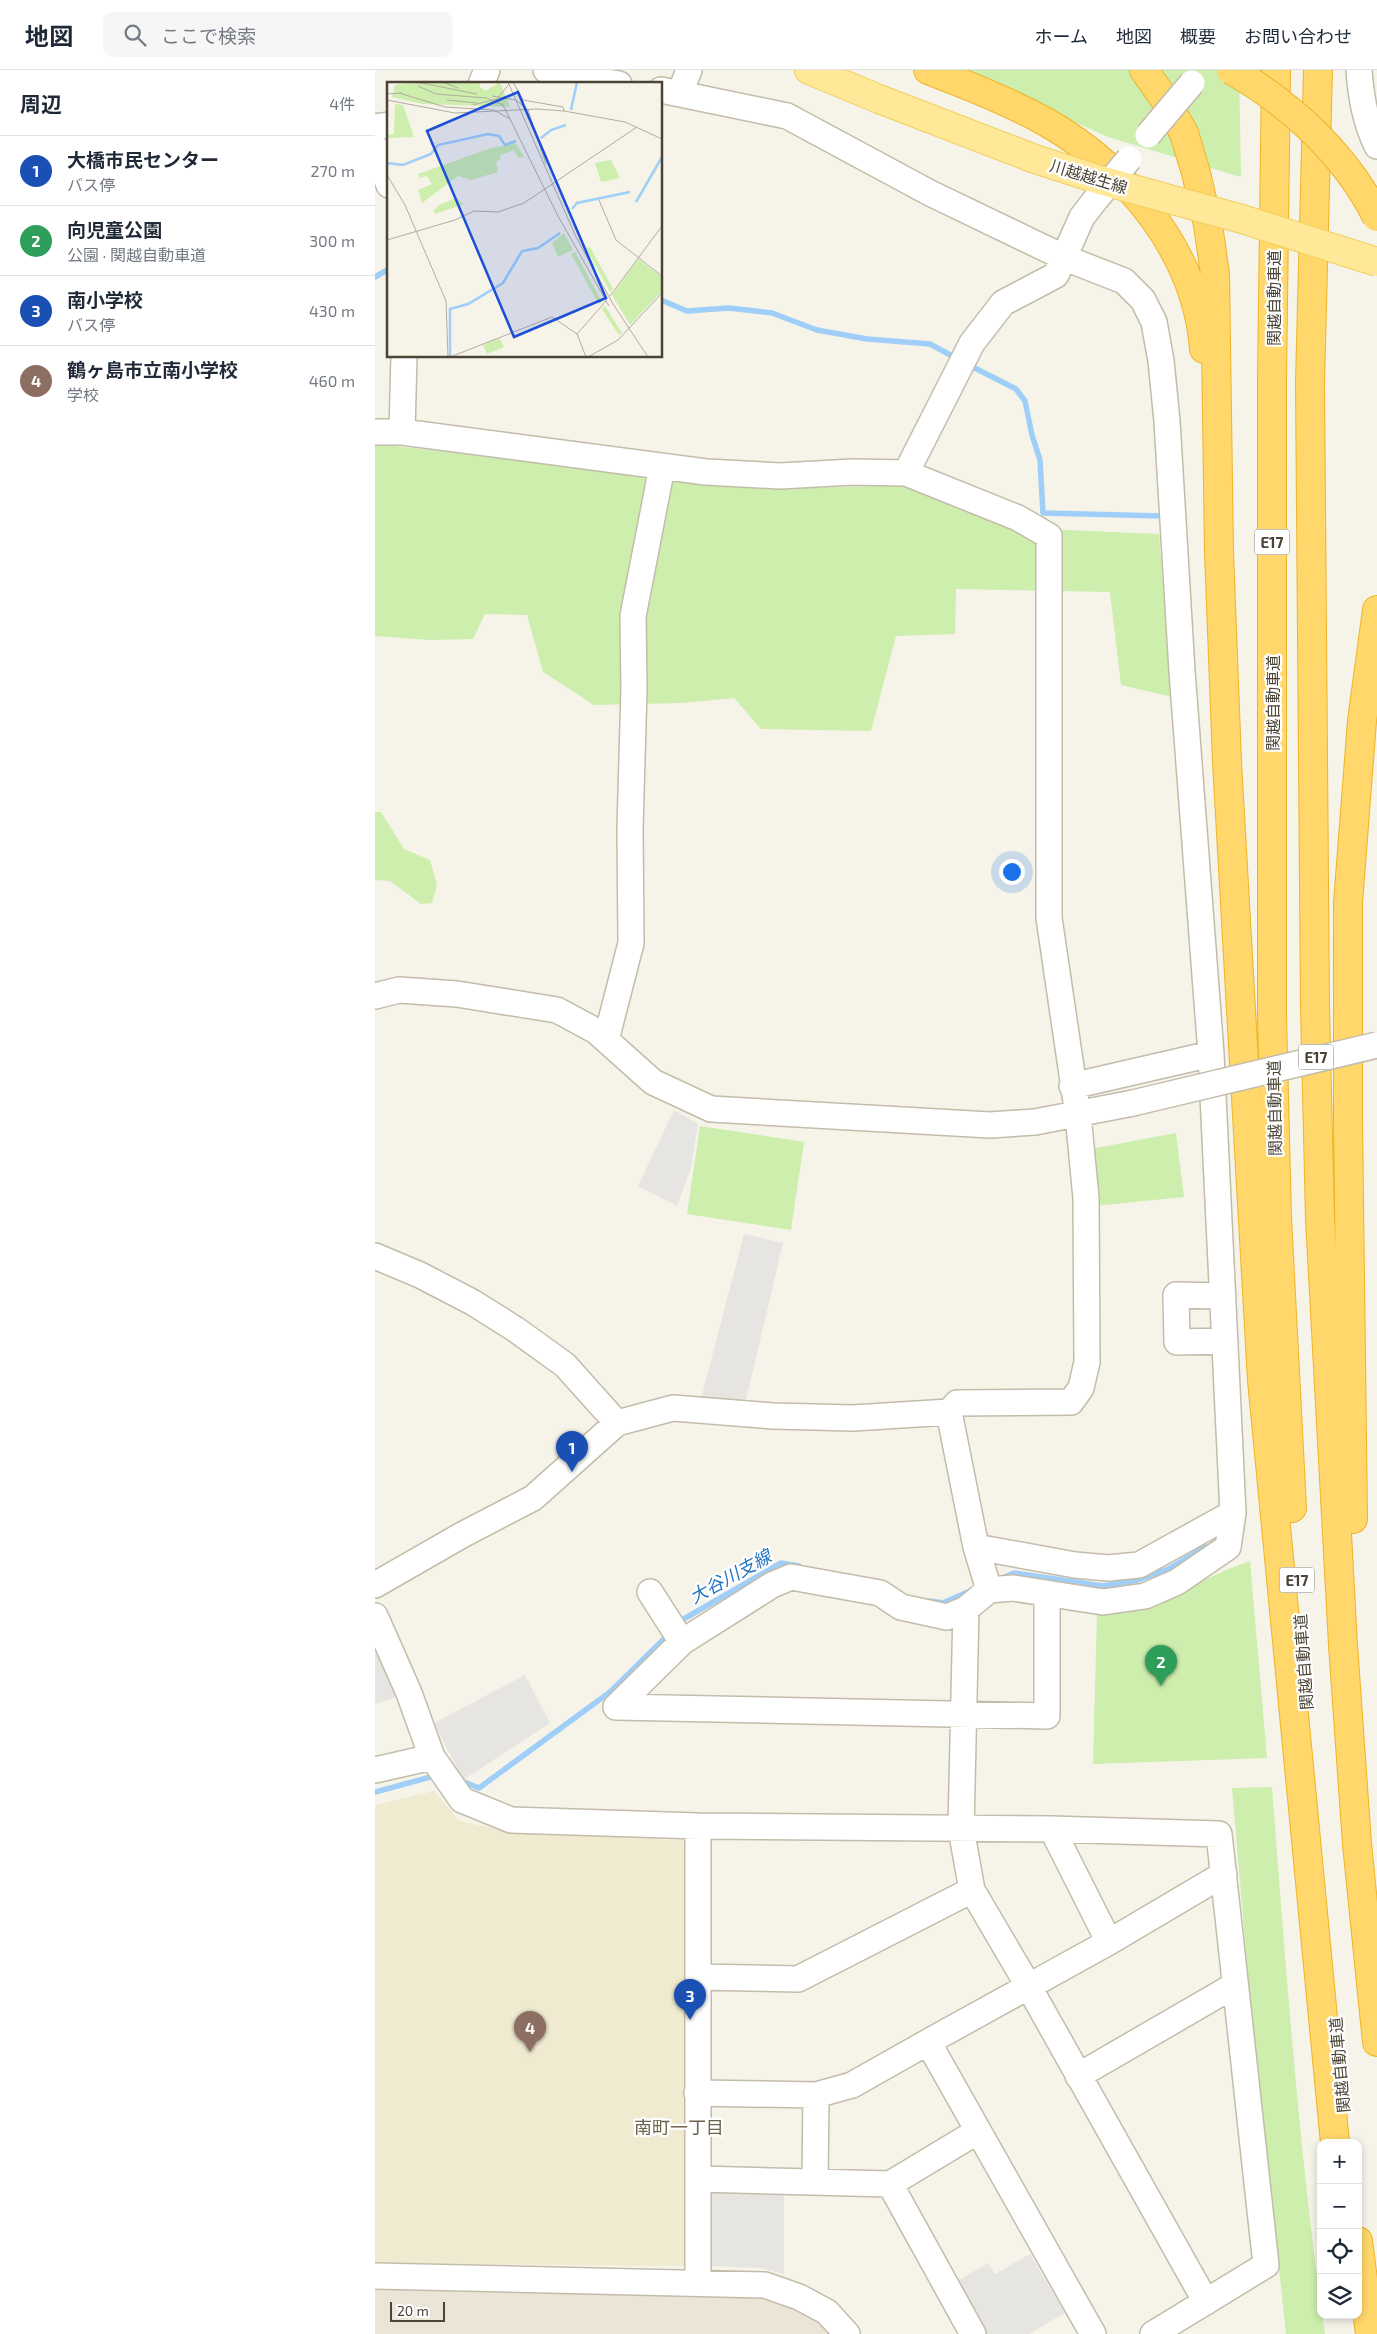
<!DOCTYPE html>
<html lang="ja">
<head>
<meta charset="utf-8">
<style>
  :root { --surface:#fff; --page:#f6f6f7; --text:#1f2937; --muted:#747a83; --line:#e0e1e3; --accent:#0b8043 }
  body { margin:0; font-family:"Exo 2","Noto Sans JP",sans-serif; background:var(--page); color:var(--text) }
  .controls { position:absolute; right:15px; bottom:15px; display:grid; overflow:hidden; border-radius:10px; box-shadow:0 2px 8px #0003 }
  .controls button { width:45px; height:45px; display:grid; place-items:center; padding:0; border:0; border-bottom:1px solid var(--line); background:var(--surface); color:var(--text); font:25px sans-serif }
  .scale { position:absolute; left:15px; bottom:12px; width:55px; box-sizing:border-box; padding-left:5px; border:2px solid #4b4436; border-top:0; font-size:14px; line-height:18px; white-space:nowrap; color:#4b4436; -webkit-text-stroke:4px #fff; paint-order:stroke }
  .you { position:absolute; left:636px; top:801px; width:18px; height:18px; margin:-12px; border:4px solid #fff; border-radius:50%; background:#1a73e8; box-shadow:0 0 0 8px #1a73e833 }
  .badge { display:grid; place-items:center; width:32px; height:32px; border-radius:50%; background:var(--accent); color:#fff; font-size:16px; font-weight:700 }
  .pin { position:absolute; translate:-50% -41px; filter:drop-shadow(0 1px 2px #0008) }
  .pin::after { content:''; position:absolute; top:26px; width:18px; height:15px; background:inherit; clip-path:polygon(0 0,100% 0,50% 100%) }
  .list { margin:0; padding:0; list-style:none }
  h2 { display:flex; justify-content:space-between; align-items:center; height:65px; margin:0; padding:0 20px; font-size:21px }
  h2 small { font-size:16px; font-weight:400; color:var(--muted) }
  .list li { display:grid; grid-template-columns:32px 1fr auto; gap:15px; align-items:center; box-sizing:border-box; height:70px; padding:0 20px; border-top:1px solid var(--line) }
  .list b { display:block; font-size:19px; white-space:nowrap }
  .list p { margin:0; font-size:16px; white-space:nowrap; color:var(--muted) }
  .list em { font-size:16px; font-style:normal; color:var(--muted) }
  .icon { flex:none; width:28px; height:28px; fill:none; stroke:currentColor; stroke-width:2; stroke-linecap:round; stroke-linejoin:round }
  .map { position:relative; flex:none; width:1002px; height:2264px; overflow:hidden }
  header { display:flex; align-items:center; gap:30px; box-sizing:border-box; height:70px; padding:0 25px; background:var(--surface); border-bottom:1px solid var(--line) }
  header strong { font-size:24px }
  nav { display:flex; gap:28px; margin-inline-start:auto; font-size:18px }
  .search { width:350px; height:45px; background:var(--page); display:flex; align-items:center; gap:12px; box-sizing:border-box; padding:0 18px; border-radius:10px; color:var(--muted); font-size:19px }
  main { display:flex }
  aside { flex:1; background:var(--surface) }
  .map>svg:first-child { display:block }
</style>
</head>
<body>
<header>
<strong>地図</strong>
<div class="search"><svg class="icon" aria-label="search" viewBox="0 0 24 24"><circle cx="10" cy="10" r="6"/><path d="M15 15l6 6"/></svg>ここで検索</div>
<nav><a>ホーム</a><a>地図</a><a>概要</a><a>お問い合わせ</a></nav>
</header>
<main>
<aside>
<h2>周辺<small>4件</small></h2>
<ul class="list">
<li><span class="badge" style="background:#1a4fb4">1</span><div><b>大橋市民センター</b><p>バス停</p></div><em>270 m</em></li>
<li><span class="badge" style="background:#2e9e5b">2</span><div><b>向児童公園</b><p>公園 · 関越自動車道</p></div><em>300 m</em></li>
<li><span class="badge" style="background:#1a4fb4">3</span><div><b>南小学校</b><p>バス停</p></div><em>430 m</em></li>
<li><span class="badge" style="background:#8d6e63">4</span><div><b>鶴ヶ島市立南小学校</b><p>学校</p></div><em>460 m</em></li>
</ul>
</aside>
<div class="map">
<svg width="1002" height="2264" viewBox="0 0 1002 2264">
  <rect width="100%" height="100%" fill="#f6f3e9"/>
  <path fill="#eae5d6" d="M 0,2216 L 391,2222 L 424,2233 L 464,2264 L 0,2264 Z"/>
  <path fill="#f0ead1" d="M 59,1721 L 84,1751 L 126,1760 L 310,1771 L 312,2196 L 0,2193 L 0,1735 Z"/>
  <path fill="#cdeead" d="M 584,0 L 864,0 L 866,107 L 733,67 Z
    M 0,374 L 403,419 L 529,415 L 644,458 L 784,464 L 797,627 L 746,615 L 735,522 L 581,519 L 580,564 L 521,566 L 496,661 L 386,659 L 359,628 L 307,633 L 219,635 L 168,602 L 152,545 L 110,544 L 98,569 L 55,570 L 0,566 Z
    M 0,742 L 6,742 L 29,779 L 55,790 L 62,815 L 57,833 L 46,834 L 15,811 L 0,810 Z
    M 325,1056 L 429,1072 L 416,1160 L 312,1144 Z
    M 801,1063 L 809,1127 L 719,1136 L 710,1080 Z
    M 875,1491 L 892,1688 L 718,1694 L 722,1542 L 778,1534 L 851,1500 Z
    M 897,1717 C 911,1900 924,2085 950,2264 L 911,2264 L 873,1906 L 857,1718 Z"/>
  <path fill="#e7e5e1" d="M 299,1040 L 323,1054 L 316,1098 L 302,1136 L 263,1116 Z
    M 369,1164 L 408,1173 L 370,1334 L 326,1329 Z
    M 0,1575 L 24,1626 L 0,1634 Z
    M 150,1605 L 175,1653 L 88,1710 L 59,1653 Z
    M 331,2119 L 409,2122 L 409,2204 L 386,2198 L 331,2196 Z
    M 655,2184 L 690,2243 L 654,2264 L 606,2264 L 577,2214 L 613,2193 L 620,2204 Z"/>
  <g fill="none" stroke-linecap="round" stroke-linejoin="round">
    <path stroke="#9fcef8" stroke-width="5.5" d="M 0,207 L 14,199
      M 286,230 L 312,241 L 354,238 L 397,243 L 442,260 L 492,269 L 555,274 L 581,288
      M 592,294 L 641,319 L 650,331 L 657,365 L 665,390 L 668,443 L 788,446
      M 625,1509 L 639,1503 L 728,1516 L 763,1510 L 793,1499 L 830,1477
      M 555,1531 L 568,1533 L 595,1521
      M 303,1554 L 307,1550 L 406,1493 L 424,1496
      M 84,1710 L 104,1718 L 235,1622 L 295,1563
      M 0,1722 L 63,1705"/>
    <g stroke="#c3bcaa" stroke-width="28">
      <path id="minor" d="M 171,0 L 190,5 L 244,14
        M 984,0 C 986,27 990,51 1002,76
        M 106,14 L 112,0
        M 305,23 L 314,0
        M 0,57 L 14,55
        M 0,77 L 14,115
        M 0,362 L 27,362 L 331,402 L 405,406 L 478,402 L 531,403 L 597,273 L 628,233 L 681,205 L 707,147 L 721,129
        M 27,362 L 29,286
        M 0,926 L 24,920 L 82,924 L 182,940 L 221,961 L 278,1012 L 336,1039 L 615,1055 L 660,1052 L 758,1033
        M 231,970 L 256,873 L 255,758 L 259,619 L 258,546 L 287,397
        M 697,1016 L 836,984
        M 0,1186 L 45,1205 L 97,1232 L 140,1259 L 190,1295 L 242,1353
        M 848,1226 L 801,1225 L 802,1272 L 850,1271
        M 574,1342 L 601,1477 L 614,1520
        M 601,1477 L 700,1495 L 733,1498 L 764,1495 L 858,1443
        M 0,1515 L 87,1465 L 158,1428 L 242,1353 L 298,1338 L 398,1346 L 478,1348 L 574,1342 L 582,1333 L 696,1332 L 706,1318 L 712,1292 L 711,1128 L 703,1045 L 674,848 L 674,466 L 643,448 L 531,403
        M 275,1522 L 307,1572
        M 591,1539 L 586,1759 L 597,1820 L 654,1917 L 831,2232
        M 0,1546 L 34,1623 L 57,1687 L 87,1730 L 136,1750 L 323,1756 L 677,1759 L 844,1764 L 891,2195 L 778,2264
        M 241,1637 L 307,1572 L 397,1515 L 416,1507 L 505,1523 L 526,1537 L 572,1547 L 591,1539 L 614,1520 L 638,1518 L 728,1532 L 770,1526 L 802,1512 L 853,1477 L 858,1443 L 836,984 L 807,601 L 792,351 L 786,291 L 779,252 L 768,230 L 749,211 L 690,188 L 555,123 L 412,46 L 286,20
        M 241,1637 L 672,1646 L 672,1524
        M 0,1700 L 57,1687
        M 323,1756 L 323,2213
        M 677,1759 L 734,1872
        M 323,1907 L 423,1909 L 597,1820
        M 553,1972 L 718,2264
        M 703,2006 L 860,1915
        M 322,2023 L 441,2025 L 477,2015 L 553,1972 L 734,1872 L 849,1804
        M 323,2109 L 515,2114 L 598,2264
        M 440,2112 L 441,2025
        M 515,2114 L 603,2061
        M 0,2206 L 390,2215 L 424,2227 L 452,2242 L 472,2264"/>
    </g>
    <g stroke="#f1ce5b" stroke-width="30">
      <path id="major" d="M 434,0 L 504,29"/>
    </g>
    <g stroke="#efb32a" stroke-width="30">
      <path id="highway" d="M 553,0 C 592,15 633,31 671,52 C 752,98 822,183 829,279
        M 769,0 L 790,30 L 809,63 L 821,103 L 833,155 L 840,204 L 844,482 L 852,692 L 887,1310 L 960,2073
        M 901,0 L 897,311 L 897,945 L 902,1148 L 917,1438
        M 943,0 L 935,313 L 940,937 L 945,1149 L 968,1575 L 982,1774 L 1002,1972
        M 978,1449 L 973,1052 L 973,833 L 987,651 L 1002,540
        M 983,2171 L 995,2264"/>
    </g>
    <use href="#minor" stroke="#fff" stroke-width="25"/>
    <use href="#major" stroke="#ffe898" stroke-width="28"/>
    <use href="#highway" stroke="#ffd76a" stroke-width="28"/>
    <g stroke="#c3bcaa" stroke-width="28" stroke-linecap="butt">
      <path id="minor-bridge" d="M 773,65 L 817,13
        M 721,129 L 754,89
        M 758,1033 L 1002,975"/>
    </g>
    <g stroke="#f1ce5b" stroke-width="30" stroke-linecap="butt">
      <path id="major-bridge" d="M 504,29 L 660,89 L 725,110 L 867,149 L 1002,192"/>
    </g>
    <g stroke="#efb32a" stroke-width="30" stroke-linecap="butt">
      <path id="highway-bridge" d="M 856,0 C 916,34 971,85 1002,147"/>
    </g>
    <use href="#minor-bridge" stroke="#fff" stroke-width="25"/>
    <use href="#major-bridge" stroke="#ffe898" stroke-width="28"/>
    <use href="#highway-bridge" stroke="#ffd76a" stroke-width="28"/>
  </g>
  <g text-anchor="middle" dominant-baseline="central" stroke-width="4.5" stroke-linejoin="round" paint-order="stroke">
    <g fill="#fff" stroke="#817c72" stroke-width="1">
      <rect x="879.5" y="459.5" width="35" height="25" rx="4"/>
      <rect x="923.5" y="974.5" width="35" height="25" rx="4"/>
      <rect x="904.5" y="1497.5" width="35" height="25" rx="4"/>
    </g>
    <g font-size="15" font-weight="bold" fill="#4b4436">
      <text x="897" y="472">E17</text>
      <text x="941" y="987">E17</text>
      <text x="922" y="1510">E17</text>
    </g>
    <g font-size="16" fill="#4b4436" stroke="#fff">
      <text transform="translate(714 106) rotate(17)">川越越生線</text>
      <text transform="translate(898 228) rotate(-90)">関越自動車道</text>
      <text transform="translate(897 633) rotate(-90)">関越自動車道</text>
      <text transform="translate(899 1038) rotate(-91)">関越自動車道</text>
      <text transform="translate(928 1592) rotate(-94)">関越自動車道</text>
      <text transform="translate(964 1995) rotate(-95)">関越自動車道</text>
    </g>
    <g font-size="18" font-style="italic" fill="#2275c4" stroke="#fff">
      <text transform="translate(355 1506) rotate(-29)">大谷川支線</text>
    </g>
    <g font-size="18" fill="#6f634c" stroke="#fff">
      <text x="304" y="2057">南町一丁目</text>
    </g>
  </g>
  <g transform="translate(12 12)">
    <rect width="275" height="275" fill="#f6f3e9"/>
    <path d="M 32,0 L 94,0 L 92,4 L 98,9 L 113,0 L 123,25 L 35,22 L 5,15 L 8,3 ZM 8,22 L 16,23 L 27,55 L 0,56 L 0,53 L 7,52 ZM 129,61 L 137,75 L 131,76 L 127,68 L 113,73 L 114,77 L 109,80 L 111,90 L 84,98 L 71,94 L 35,121 L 31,108 L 45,102 L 40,94 L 33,96 L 31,92 L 104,66 ZM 224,78 L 233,96 L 214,100 L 208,81 ZM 69,116 L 77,122 L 48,132 L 47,128 L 52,123 ZM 177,151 L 186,168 L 171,175 L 165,161 ZM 203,165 L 226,207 L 223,210 L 199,166 ZM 188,170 L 215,220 L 212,223 L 184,172 ZM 251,177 L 275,195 L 275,209 L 243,243 L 225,213 ZM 218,224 L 235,251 L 232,253 L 215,227 ZM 113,256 L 117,265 L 100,272 L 96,263 Z" fill="#cdeead"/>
    <path fill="none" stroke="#9fcef8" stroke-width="2.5" d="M 184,28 L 190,0M 154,56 L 164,48 L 179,43M 0,81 L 16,83 L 44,72 L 51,63 L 101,52 L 112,54 L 118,63 L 129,59M 249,120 L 275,75M 185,127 L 190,121 L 243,110M 63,274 L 63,227 L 81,222 L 116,201 L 135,169 L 151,166 L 173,151"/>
    <path fill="none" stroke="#b2ada1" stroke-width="1" d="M 29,0 L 90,12M 50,0 L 84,0M 56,0 L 71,6M 121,0 L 189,155 L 226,222 L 261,275M 126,0 L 136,18 L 176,25 L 177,29M 31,4 L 49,12 L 100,16 L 116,23 L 171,134 L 222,224M 12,11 L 58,25 L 107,28 L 123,37M 0,12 L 15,11M 105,14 L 129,18 L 141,28 L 159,82M 0,18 L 68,31 L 150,27 L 177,29 L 238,40 L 275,57M 60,18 L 90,21M 86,23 L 110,17 L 122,2M 0,93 L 18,123 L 59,219 L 61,275M 212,118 L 229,158 L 275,194M 0,158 L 68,138 L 87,129 L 111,130 L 137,121 L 250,45M 223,214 L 275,144M 190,252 L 219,219M 2,275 L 18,275M 63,275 L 165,235 L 190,252 L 199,275M 201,275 L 231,258 L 275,211"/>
    <path fill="#1d4ed8" fill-opacity="0.15" stroke="#1d4ed8" stroke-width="2.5" d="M 131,10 L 219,216 L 127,255 L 40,49 Z"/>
    <rect width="275" height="275" fill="none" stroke="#4b4436" stroke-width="2.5"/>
  </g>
</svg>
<div class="controls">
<button>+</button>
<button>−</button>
<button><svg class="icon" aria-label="locate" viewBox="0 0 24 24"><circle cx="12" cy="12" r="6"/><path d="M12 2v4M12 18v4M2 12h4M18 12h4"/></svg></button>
<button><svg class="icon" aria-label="layers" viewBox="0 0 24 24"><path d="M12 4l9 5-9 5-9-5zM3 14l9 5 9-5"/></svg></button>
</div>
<div class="scale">20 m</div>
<div class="you"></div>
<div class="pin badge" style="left:197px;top:1402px;background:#1a4fb4">1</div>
<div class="pin badge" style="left:786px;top:1616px;background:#2e9e5b">2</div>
<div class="pin badge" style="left:315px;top:1950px;background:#1a4fb4">3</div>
<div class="pin badge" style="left:155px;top:1982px;background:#8d6e63">4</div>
</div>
</main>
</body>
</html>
